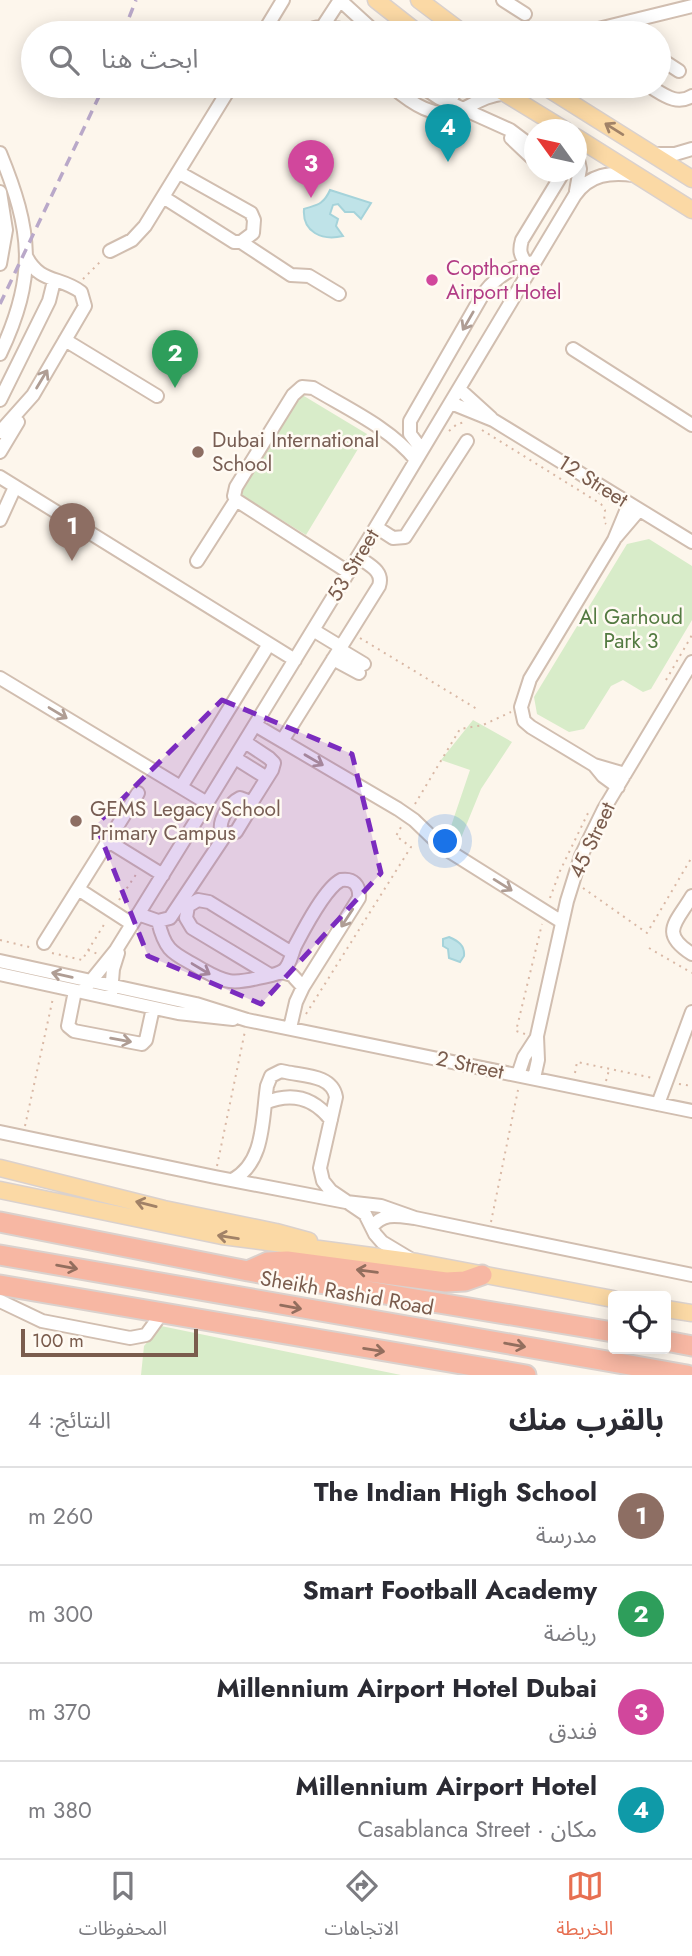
<!DOCTYPE html>
<html lang="ar">
<head>
<meta charset="utf-8">
<style>
  :root { --surface:#fff; --page:#f7f7f7; --text:#2b2b33; --muted:#7c7c81; --line:#e1e1e2; --accent:#e76f51 }
  body { margin:0; font-family:Jost,"Noto Sans Arabic",sans-serif; background:var(--page); color:var(--text); direction:rtl }
  .controls { position:absolute; right:21px; bottom:21px; display:grid; overflow:hidden; border-radius:7px; box-shadow:0 4px 18px #0003 }
  .controls button { width:63px; height:63px; display:grid; place-items:center; padding:0; border:0; border-bottom:2px solid var(--line); background:var(--surface); color:var(--text); font:35px sans-serif }
  .compass { position:absolute; left:524px; top:119px; width:63px; height:63px; border-radius:50%; background:var(--surface); box-shadow:0 4px 18px #0003; rotate:303deg }
  .scale { position:absolute; left:21px; bottom:18px; width:177px; box-sizing:border-box; padding-left:7px; border:4px solid #7a5c4d; border-top:0; font-size:19px; line-height:24px; white-space:nowrap; color:#7a5c4d; -webkit-text-stroke:5px #fffaf3; paint-order:stroke }
  .you { position:absolute; left:446px; top:842px; width:24px; height:24px; margin:-18px; border:5px solid #fff; border-radius:50%; background:#1a73e8; box-shadow:0 0 0 10px #1a73e833 }
  .badge { display:grid; place-items:center; width:46px; height:46px; border-radius:50%; background:var(--accent); color:#fff; font-size:23px; font-weight:700 }
  .pin { position:absolute; translate:-50% -58px; filter:drop-shadow(0 2px 4px #0008) }
  .pin::after { content:''; position:absolute; top:37px; width:24px; height:21px; background:inherit; clip-path:polygon(0 0,100% 0,50% 100%) }
  .list { margin:0; padding:0; list-style:none }
  h2 { display:flex; justify-content:space-between; align-items:center; height:91px; margin:0; padding:0 28px; font-size:30px }
  h2 small { font-size:23px; font-weight:400; color:var(--muted) }
  .list li { display:grid; grid-template-columns:46px 1fr auto; gap:21px; align-items:center; box-sizing:border-box; height:98px; padding:0 28px; border-top:2px solid var(--line) }
  .list b { display:block; font-size:26px; white-space:nowrap }
  .list p { margin:0; font-size:23px; white-space:nowrap; color:var(--muted) }
  .list em { font-size:23px; font-style:normal; color:var(--muted) }
  .icon { flex:none; width:38px; height:38px; fill:none; stroke:currentColor; stroke-width:2; stroke-linecap:round; stroke-linejoin:round }
  .map { position:relative; flex:none; width:692px; height:1375px; overflow:hidden; direction:ltr }
  .search { position:absolute; background:var(--surface); box-shadow:0 4px 18px #0003; left:21px; right:21px; top:21px; height:77px; display:flex; align-items:center; gap:18px; box-sizing:border-box; padding:0 24px; border-radius:38px; color:var(--muted); font-size:26px }
  .sheet { height:483px; background:var(--surface) }
  nav { display:flex; justify-content:space-around; align-items:center; box-sizing:border-box; height:98px; border-top:2px solid var(--line); background:var(--surface); font-size:19px; color:var(--muted) }
  nav a { display:grid; justify-items:center; gap:4px }
  nav .on { color:var(--accent) }
  .map>svg:first-child { display:block }
</style>
</head>
<body>
<div class="map">
<svg width="692" height="1375" viewBox="0 0 692 1375">
  <rect width="100%" height="100%" fill="#fdf6ec"/>
  <path fill="#d8ecc9" d="M 299,393 L 367,434 L 306,535 L 238,493 Z
    M 649,539 L 692,566 L 692,620 L 651,689 L 643,692 L 623,680 L 611,686 L 584,729 L 569,732 L 537,714 L 534,697 L 627,544 Z
    M 473,720 L 512,742 L 481,789 L 461,838 L 449,832 L 470,770 L 441,760 Z
    M 161,1326 L 401,1375 L 141,1375 L 144,1346 Z"/>
  <path fill="#bfe3e8" stroke="#a5d3da" stroke-width="2" d="M 330,190 L 371,203 L 361,219 L 354,212 L 345,212 L 338,204 L 333,205 L 330,214 L 338,219 L 336,226 L 343,236 C 322,241 302,232 304,209 C 315,205 323,206 330,190 Z
    M 449,937 C 458,941 465,945 464,956 L 460,962 L 449,958 L 448,949 L 443,946 L 443,939 Z"/>
  <g fill="none" stroke-linecap="round" stroke-linejoin="round">
    <g stroke="#d1beb0" stroke-width="16">
      <path id="minor" d="M 340,0 L 376,33
        M 503,0 L 525,14
        M 323,26 L 340,0
        M 263,33 L 283,0
        M 305,33 C 318,23 336,26 350,33
        M 582,33 L 692,6
        M 659,58 L 679,71
        M 391,86 C 410,102 436,122 463,109 C 479,101 486,96 505,93
        M 421,86 L 439,98 L 510,130 L 534,148
        M 649,86 C 663,94 676,106 692,96
        M 449,103 L 458,86
        M 511,138 L 531,157
        M 0,153 C 32,231 37,276 0,354
        M 654,154 L 675,154 L 692,149
        M 576,191 L 580,169 L 576,151
        M 0,192 L 6,230 L 0,264
        M 163,197 L 234,242 L 241,242 L 253,233 L 254,220 L 251,213 L 178,172
        M 241,242 L 291,275 L 309,276 L 339,294
        M 110,251 L 132,240 L 145,226 L 231,86
        M 526,263 C 520,255 519,250 522,240 L 561,176
        M 65,340 L 157,396
        M 573,349 L 692,425
        M 459,389 L 491,418
        M 0,400 L 49,301 L 54,281
        M 451,403 L 493,420 L 692,542
        M 0,432 L 33,395 L 85,306 L 81,292 C 60,276 40,284 26,256
        M 422,450 L 410,434 L 410,421 L 483,294 C 496,277 512,266 534,262
        M 0,452 L 18,422
        M 0,477 L 295,660
        M 0,520 L 15,487
        M 376,527 L 393,538 L 405,537 L 467,441
        M 616,537 L 639,510
        M 197,561 L 236,500
        M 348,572 L 236,500 L 234,496 L 236,487 L 293,395 L 302,387 L 313,388 C 348,409 390,428 416,460
        M 313,630 L 341,647
        M 339,649 L 364,664
        M 333,659 L 359,673
        M 0,678 L 207,803
        M 255,725 L 398,809 L 414,820 L 441,846 L 562,922
        M 282,741 L 379,586 C 384,571 369,565 358,557
        M 245,742 L 269,758 L 274,763 L 272,770 L 250,805
        M 235,758 L 267,778
        M 594,765 L 603,776 L 618,787
        M 625,774 L 594,765 L 531,727 L 524,721 L 521,707 L 530,679 L 614,540 L 629,504
        M 181,787 L 269,644
        M 240,798 L 248,801 L 250,809 L 236,832 L 226,834 L 221,830 C 219,819 230,803 240,798 Z
        M 108,841 L 163,875
        M 78,889 L 132,924
        M 692,896 C 676,923 659,933 692,954
        M 138,914 L 158,921 L 170,918 L 226,834
        M 158,921 C 166,955 175,953 203,970 C 226,983 233,984 258,978 C 266,976 278,975 284,970 C 290,965 292,953 295,946 C 304,929 325,888 341,880 C 353,878 360,885 359,898 L 303,987 L 296,1002 L 290,1028
        M 44,943 L 138,793
        M 0,961 L 196,1004 L 247,1020 L 692,1111
        M 282,972 L 292,975 L 303,987
        M 0,974 L 178,1013 L 233,1019
        M 270,975 L 192,928 L 186,918 L 188,906 L 198,900 L 209,902 L 292,953
        M 75,991 L 68,1026 L 74,1031 L 142,1044 L 146,1040 L 153,1008
        M 82,992 L 116,950 L 207,803 L 376,527 L 575,195 C 590,174 610,172 634,175
        M 111,993 L 113,969 L 118,953
        M 518,1075 L 524,1057 L 537,1037
        M 534,1078 L 538,1060 L 537,1036 L 567,901 L 581,856 L 604,809 L 692,662
        M 265,1103 C 291,1092 313,1097 331,1120
        M 658,1104 L 692,1012
        M 0,1132 L 215,1177 L 346,1202 L 381,1206 L 415,1218
        M 232,1180 C 265,1163 262,1119 267,1086 L 271,1076 L 281,1071 L 286,1072 C 304,1076 332,1075 336,1097 L 320,1168 L 323,1181 L 331,1191 L 365,1214 L 375,1234 L 382,1242 L 412,1260
        M 372,1227 C 383,1212 398,1216 415,1218 L 692,1275
        M 0,1301 L 42,1321 L 130,1338 L 146,1335 L 162,1313"/>
    </g>
    <g stroke="#dad1cd" stroke-width="19">
      <path id="major" d="M 376,0 L 418,33
        M 419,0 L 463,33
        M 493,86 L 565,130
        M 544,86 L 692,179
        M 576,137 L 692,210
        M 0,1168 L 164,1209 L 276,1232 L 309,1241
        M 0,1190 L 222,1236 L 417,1262 L 613,1299
        M 666,1309 L 692,1313"/>
    </g>
    <g stroke="#dad1cd" stroke-width="23">
      <path id="highway" d="M 0,1222 L 248,1271 L 613,1332
        M 0,1255 L 687,1375
        M 250,1270 L 268,1262 L 287,1261 L 446,1282 L 465,1281 L 482,1275
        M 0,1285 L 526,1375
        M 666,1341 L 692,1346"/>
    </g>
    <path stroke="#d9b8a5" stroke-width="2" stroke-dasharray="2 5" stroke-linecap="butt" d="M 83,279 L 101,261
      M 482,430 L 601,504 L 605,510 L 604,522 L 606,524
      M 449,431 L 457,424 L 465,422
      M 360,638 L 477,709
      M 666,680 L 692,635
      M 415,804 L 460,729 L 483,725 L 511,712
      M 583,888 L 647,933 L 692,857
      M 550,898 L 560,871 L 589,811
      M 119,900 L 137,873
      M 0,940 L 33,948
      M 649,948 L 692,973
      M 88,950 L 98,954
      M 52,953 L 82,960 L 105,923
      M 306,1014 L 411,847 L 396,836 L 401,827
      M 525,1034 L 516,1031 L 542,924
      M 575,1073 L 577,1062 L 653,1078
      M 606,1081 L 609,1070
      M 679,1084 L 692,1086
      M 25,1126 L 53,998
      M 217,1166 L 245,1031
      M 491,1222 L 518,1090"/>
    <use href="#minor" stroke="#fff" stroke-width="12"/>
    <use href="#major" stroke="#fbd9a5" stroke-width="16"/>
    <use href="#highway" stroke="#f7b7a3" stroke-width="19"/>
    <path stroke="#b9a8c9" stroke-width="3.5" stroke-dasharray="10 7" stroke-linecap="butt" d="M 123,33 L 136,0
      M 0,304 L 104,86"/>
  </g>
  <defs><path id="oneway-shaft" d="M-6 0H5M1.5-3L5.5 0L1.5 3" fill="none" stroke-width="1.6" stroke-linecap="round" stroke-linejoin="round" transform="scale(1.75)"/></defs>
  <g stroke="#a18267">
    <use href="#oneway-shaft" transform="translate(614 129) rotate(-148)"/>
    <use href="#oneway-shaft" transform="translate(146 1204) rotate(-166)"/>
    <use href="#oneway-shaft" transform="translate(228 1237) rotate(-171)"/>
  </g>
  <g stroke="#af9d94">
    <use href="#oneway-shaft" transform="translate(468 321) rotate(120)"/>
    <use href="#oneway-shaft" transform="translate(42 379) rotate(-59)"/>
    <use href="#oneway-shaft" transform="translate(58 713) rotate(31)"/>
    <use href="#oneway-shaft" transform="translate(314 760) rotate(30)"/>
    <use href="#oneway-shaft" transform="translate(503 885) rotate(32)"/>
    <use href="#oneway-shaft" transform="translate(347 918) rotate(123)"/>
    <use href="#oneway-shaft" transform="translate(201 969) rotate(31)"/>
    <use href="#oneway-shaft" transform="translate(62 975) rotate(-167)"/>
    <use href="#oneway-shaft" transform="translate(121 1040) rotate(10)"/>
  </g>
  <g stroke="#936e5e">
    <use href="#oneway-shaft" transform="translate(67 1267) rotate(10)"/>
    <use href="#oneway-shaft" transform="translate(367 1271) rotate(-173)"/>
    <use href="#oneway-shaft" transform="translate(291 1307) rotate(10)"/>
    <use href="#oneway-shaft" transform="translate(515 1345) rotate(10)"/>
    <use href="#oneway-shaft" transform="translate(374 1350) rotate(9)"/>
  </g>
  <path fill="#7b2cbf" fill-opacity="0.2" stroke="#7b2cbf" stroke-width="5" stroke-dasharray="14 9" stroke-linejoin="round" d="M 222,700 L 352,754 L 381,873 L 261,1004 L 148,956 L 96,825 Z"/>
  <circle fill="#d1479c" stroke="#fffaf3" stroke-width="2.5" cx="432" cy="280" r="7"/>
  <g fill="#8d6e63" stroke="#fffaf3" stroke-width="2.5">
    <circle cx="198" cy="452" r="7"/>
    <circle cx="76" cy="821" r="7"/>
  </g>
  <g text-anchor="middle" dominant-baseline="central" stroke-width="5" stroke-linejoin="round" paint-order="stroke">
    <g font-size="21" fill="#b23c85" stroke="#fffaf3" text-anchor="start">
      <text x="446" y="268">Copthorne<tspan x="446" dy="24">Airport Hotel</tspan></text>
    </g>
    <g font-size="21" fill="#785e54" stroke="#fffaf3" text-anchor="start">
      <text x="212" y="440">Dubai International<tspan x="212" dy="24">School</tspan></text>
      <text x="90" y="809">GEMS Legacy School<tspan x="90" dy="24">Primary Campus</tspan></text>
    </g>
    <g font-size="21" fill="#7a5c4d" stroke="#fffaf3">
      <text transform="translate(593 481) rotate(32)">12 Street</text>
      <text transform="translate(353 565) rotate(-59)">53 Street</text>
      <text transform="translate(592 840) rotate(-65)">45 Street</text>
      <text transform="translate(470 1065) rotate(12)">2 Street</text>
      <text transform="translate(347 1293) rotate(10)">Sheikh Rashid Road</text>
    </g>
    <g font-size="21" fill="#537a41" stroke="#fffaf3">
      <text x="631" y="617">Al Garhoud<tspan x="631" dy="24">Park 3</tspan></text>
    </g>
  </g>
</svg>
<div class="controls">
<button><svg class="icon" aria-label="locate" viewBox="0 0 24 24"><circle cx="12" cy="12" r="6"/><path d="M12 2v4M12 18v4M2 12h4M18 12h4"/></svg></button>
</div>
<svg class="compass" viewBox="-18 -18 36 36"><path d="M0-13l5 13h-10z" fill="#e53935"/><path d="M0 13l5-13h-10z" fill="#7c7c81"/></svg>
<div class="scale">100 m</div>
<div class="you"></div>
<div class="pin badge" style="left:72px;top:561px;background:#8d6e63">1</div>
<div class="pin badge" style="left:175px;top:388px;background:#2e9e5b">2</div>
<div class="pin badge" style="left:311px;top:198px;background:#d1479c">3</div>
<div class="pin badge" style="left:448px;top:162px;background:#0f9aa8">4</div>
<div class="search"><svg class="icon" aria-label="search" viewBox="0 0 24 24"><circle cx="10" cy="10" r="6"/><path d="M15 15l6 6"/></svg>ابحث هنا</div>
</div>
<section class="sheet">
<h2>بالقرب منك<small>النتائج: 4</small></h2>
<ul class="list">
<li><span class="badge" style="background:#8d6e63">1</span><div><b>The Indian High School</b><p>مدرسة</p></div><em>260 m</em></li>
<li><span class="badge" style="background:#2e9e5b">2</span><div><b>Smart Football Academy</b><p>رياضة</p></div><em>300 m</em></li>
<li><span class="badge" style="background:#d1479c">3</span><div><b>Millennium Airport Hotel Dubai</b><p>فندق</p></div><em>370 m</em></li>
<li><span class="badge" style="background:#0f9aa8">4</span><div><b>Millennium Airport Hotel</b><p>مكان · Casablanca Street</p></div><em>380 m</em></li>
</ul>
</section>
<nav>
<a class="on"><svg class="icon" aria-label="map" viewBox="0 0 24 24"><path d="M3 6l6-2 6 2 6-2v14l-6 2-6-2-6 2zM9 4v14M15 6v14"/></svg>الخريطة</a>
<a><svg class="icon" aria-label="directions" viewBox="0 0 24 24"><path d="M12 3l9 9-9 9-9-9zM9 14v-3h6M13 9l2 2-2 2"/></svg>الاتجاهات</a>
<a><svg class="icon" aria-label="saved" viewBox="0 0 24 24"><path d="M7 4h10v16l-5-4-5 4z"/></svg>المحفوظات</a>
</nav>
</body>
</html>
